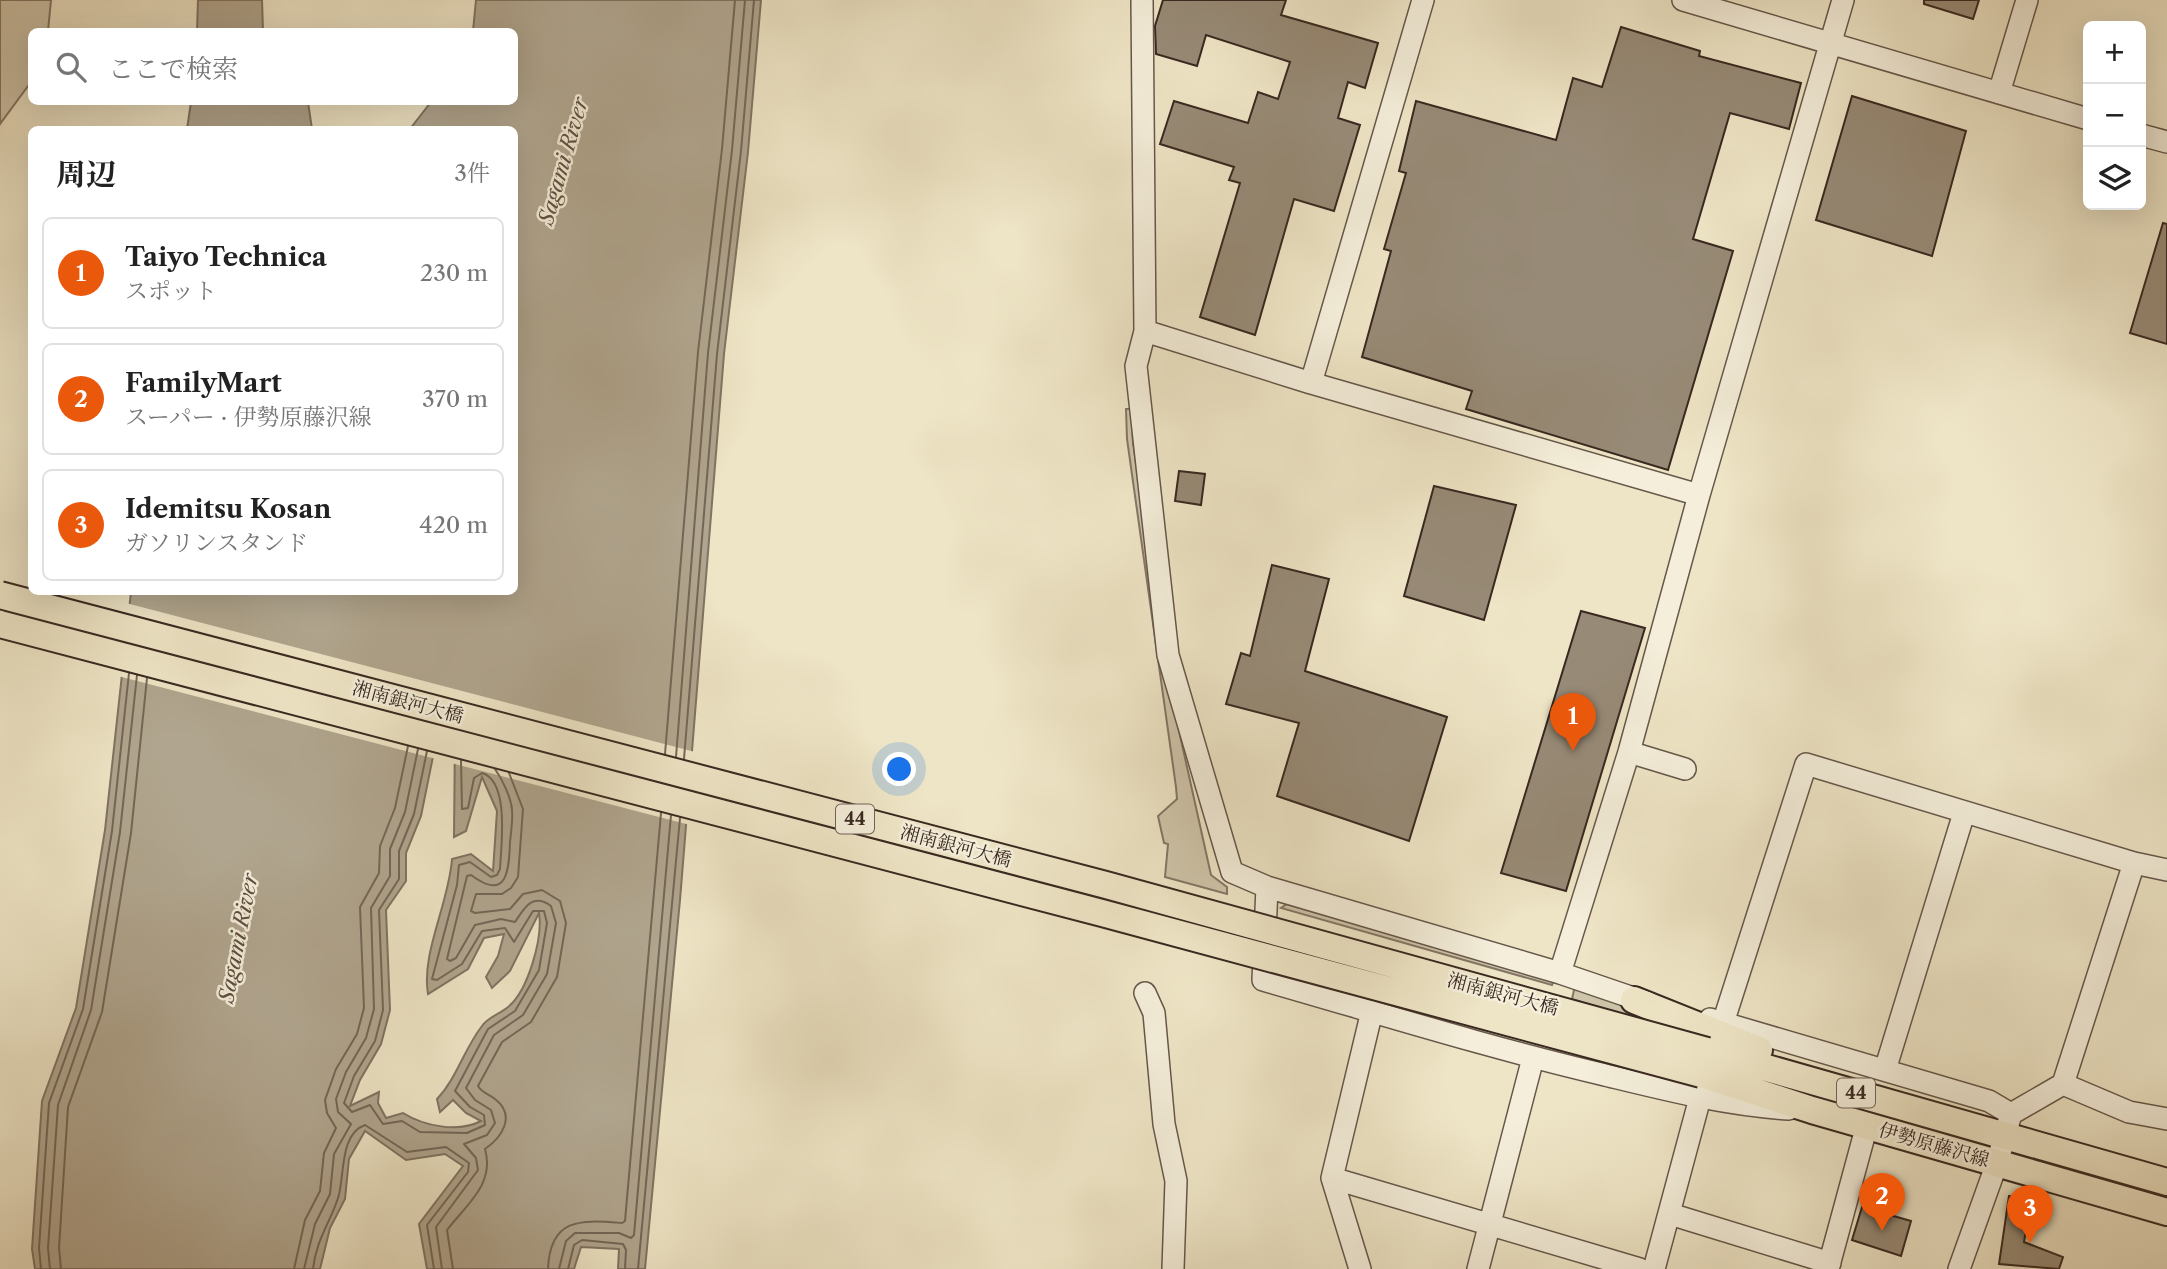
<!DOCTYPE html>
<html lang="ja">
<head>
<meta charset="utf-8">
<style>
  :root { --surface:#fff; --page:#f2f2f2; --text:#222; --muted:#767676; --line:#e0e0e0; --accent:#ea580c }
  body { margin:0; font-family:"Libre Caslon Text","Noto Serif JP",serif; background:var(--page); color:var(--text) }
  .controls { position:absolute; right:21px; top:21px; display:grid; overflow:hidden; border-radius:10px; box-shadow:0 7px 28px #0002 }
  .controls button { width:63px; height:63px; display:grid; place-items:center; padding:0; border:0; border-bottom:2px solid var(--line); background:var(--surface); color:var(--text); font:35px sans-serif }
  .you { position:absolute; left:900px; top:770px; width:24px; height:24px; margin:-18px; border:5px solid #fff; border-radius:50%; background:#1a73e8; box-shadow:0 0 0 10px #1a73e833 }
  .badge { display:grid; place-items:center; width:46px; height:46px; border-radius:50%; background:var(--accent); color:#fff; font-size:23px; font-weight:700 }
  .pin { position:absolute; translate:-50% -58px; filter:drop-shadow(0 2px 4px #0008) }
  .pin::after { content:''; position:absolute; top:37px; width:24px; height:21px; background:inherit; clip-path:polygon(0 0,100% 0,50% 100%) }
  .list { margin:0; padding:0; list-style:none }
  h2 { display:flex; justify-content:space-between; align-items:center; height:91px; margin:0; padding:0 28px; font-size:30px }
  h2 small { font-size:23px; font-weight:400; color:var(--muted) }
  .list li { display:grid; grid-template-columns:46px 1fr auto; gap:21px; align-items:center; box-sizing:border-box; height:112px; margin:0 14px 14px; padding:0 14px; border:2px solid var(--line); border-radius:10px }
  .list b { display:block; font-size:26px; white-space:nowrap }
  .list p { margin:0; font-size:23px; white-space:nowrap; color:var(--muted) }
  .list em { font-size:23px; font-style:normal; color:var(--muted) }
  .icon { flex:none; width:38px; height:38px; fill:none; stroke:currentColor; stroke-width:2; stroke-linecap:round; stroke-linejoin:round }
  .map { position:relative; flex:none; width:2167px; height:1269px; overflow:hidden }
  .search { position:absolute; background:var(--surface); box-shadow:0 7px 28px #0002; left:28px; top:28px; width:490px; height:77px; display:flex; align-items:center; gap:18px; box-sizing:border-box; padding:0 24px; border-radius:10px; color:var(--muted); font-size:26px }
  .panel { position:absolute; background:var(--surface); box-shadow:0 7px 28px #0002; left:28px; top:126px; width:490px; height:469px; border-radius:10px }
  .map>svg:first-child { display:block }
</style>
</head>
<body>
<div class="map">
<svg width="2167" height="1269" viewBox="0 0 2167 1269">
  <rect width="100%" height="100%" fill="#eee5c6"/>
  <filter id="stains"><feTurbulence type="fractalNoise" baseFrequency=".00286" numOctaves="4"/><feColorMatrix values="0 0 0 0 .2 0 0 0 0 .09 0 0 0 0 .02 0 0 0 .5 -.17"/></filter>
  <radialGradient id="worn" r=".72"><stop offset=".6" stop-color="#630" stop-opacity="0"/><stop offset="1" stop-color="#630" stop-opacity=".3"/></radialGradient>
  <path fill="#cfc5aa" stroke="#847665" stroke-width="2" d="M 0,0 L 51,0 L 48,31 L 32,32 L 31,82 L 0,124 Z
    M 1126,409 L 1131,409 L 1133,443 L 1169,686 L 1211,875 L 1227,887 L 1227,894 L 1165,877 L 1168,844 L 1164,843 L 1158,816 L 1177,799 L 1176,787 L 1127,439 Z
    M 1290,902 L 1433,947 L 1436,945 L 1554,980 L 1552,985 L 1281,908 Z
    M 1578,989 L 1704,1035 L 1703,1039 L 1572,999 L 1574,990 Z"/>
  <path fill="#b0a58e" stroke="#807362" stroke-width="2" fill-rule="evenodd" d="M 198,0 L 262,0 L 263,31 L 197,31 Z
    M 476,0 L 761,0 L 748,152 L 724,354 L 680,900 L 645,1269 L 618,1269 L 619,1249 L 581,1247 L 574,1269 L 427,1269 L 419,1224 L 463,1166 L 445,1154 L 406,1160 L 365,1131 L 349,1159 L 345,1199 L 330,1228 L 320,1269 L 35,1269 L 32,1249 L 42,1101 L 76,1008 L 105,830 L 131,592 L 514,592 L 514,130 L 410,129 L 431,102 L 514,102 L 514,32 L 473,31 ZM 441,717 L 455,734 L 454,837 L 466,831 L 482,777 L 497,811 L 493,871 L 471,854 L 452,859 C 449,903 421,953 428,994 L 468,969 L 484,938 L 504,934 L 498,956 L 486,977 L 492,988 L 510,971 L 539,913 C 543,938 528,991 508,1007 C 500,1014 488,1017 482,1026 C 464,1049 457,1078 437,1099 L 440,1112 L 453,1100 L 466,1113 L 481,1121 C 458,1133 424,1126 403,1113 L 386,1118 L 378,1103 L 379,1092 L 350,1106 L 360,1080 L 381,1044 L 390,1010 L 386,910 L 406,881 L 406,853 L 421,816 Z
    M 191,102 L 308,102 L 312,129 L 187,129 Z"/>
  <path fill="#eee5c6" d="M 126,603 L 695,752 L 690,825 L 451,763 L 451,735 L 443,724 L 436,759 L 118,676 Z"/>
  <g fill="none" stroke-linecap="round" stroke-linejoin="round">
    <path stroke="#746657" stroke-width="2" d="M 427,751 L 414,814 L 399,851 L 399,879 L 379,910 L 383,1010 L 375,1041 L 354,1076 L 344,1103 L 352,1112 L 370,1105 L 383,1124 L 402,1121 L 420,1132 L 467,1133 L 485,1125 L 484,1115 L 470,1107 L 455,1091 L 488,1029 L 515,1011 L 539,970 L 547,923 L 544,911 L 533,911 L 514,942 L 505,928 L 482,931 L 462,964 L 437,980 L 432,979 L 457,885 L 459,865 L 470,862 L 491,877 L 497,875 L 500,869 C 501,847 510,781 482,773 L 474,778 L 468,808 L 462,809 L 461,760
      M 665,754 L 698,352 L 722,149 L 735,0
      M 676,757 L 708,353 L 732,150 L 745,0
      M 684,759 L 717,354 L 741,151 L 754,0
      M 41,1269 L 39,1248 L 49,1103 L 83,1009 L 112,831 L 129,673
      M 50,1269 L 48,1248 L 58,1105 L 91,1010 L 120,832 L 137,675
      M 61,1269 L 59,1248 L 68,1107 L 102,1012 L 131,833 L 147,678
      M 294,1269 L 305,1220 L 320,1191 L 324,1153 L 336,1128 L 327,1113 L 325,1100 L 336,1069 L 357,1034 L 364,1008 L 360,907 L 379,873 L 380,846 L 395,808 L 408,746
      M 304,1269 L 315,1224 L 330,1194 L 334,1154 L 351,1124 L 338,1112 L 336,1099 L 346,1072 L 366,1038 L 374,1009 L 371,908 L 390,876 L 390,849 L 405,812 L 418,749
      M 313,1269 C 316,1240 330,1223 338,1198 C 345,1177 339,1134 365,1125 L 407,1152 L 446,1147 L 469,1163 L 468,1172 L 427,1225 L 434,1269
      M 442,1269 L 436,1227 L 478,1170 L 476,1158 L 464,1144 L 487,1135 L 495,1123 L 491,1110 L 475,1100 L 466,1088 L 494,1035 L 523,1015 L 547,974 L 556,923 L 551,906 C 532,892 524,909 515,922 L 501,919 L 475,925 L 456,958 L 450,961 L 447,959 L 467,876 L 471,875 C 507,902 509,871 510,842 C 511,832 513,820 512,810 C 511,797 502,779 495,769
      M 453,1269 L 447,1230 C 467,1204 495,1184 485,1149 C 501,1138 517,1116 495,1099 C 489,1094 482,1093 478,1086 L 502,1042 L 531,1022 L 557,977 L 566,923 L 560,901 L 542,890 L 523,894 L 510,909 L 475,913 L 471,911 L 476,894 L 502,894 L 511,888 L 518,877 L 523,809 L 509,773
      M 548,1269 C 550,1217 581,1220 622,1223 L 625,1221 L 661,813
      M 559,1269 L 566,1241 L 575,1233 L 619,1233 L 631,1238 L 634,1235 L 671,815
      M 568,1269 L 574,1245 L 582,1240 L 623,1244 L 626,1250 L 625,1269
      M 638,1269 L 680,818"/>
  </g>
  <path fill="#978a76" stroke="#392820" stroke-width="2" d="M 1163,0 L 1286,0 L 1281,15 L 1378,43 L 1365,88 L 1348,82 L 1338,118 L 1360,125 L 1334,211 L 1294,199 L 1255,335 L 1200,317 L 1240,183 L 1229,180 L 1234,167 L 1160,144 L 1174,101 L 1248,123 L 1258,92 L 1278,99 L 1290,62 L 1206,35 L 1197,66 L 1156,54 L 1155,26 Z
    M 1924,0 L 1979,0 L 1973,19 L 1924,4 Z
    M 1621,27 L 1700,51 L 1699,56 L 1801,83 L 1789,129 L 1730,113 L 1693,239 L 1733,251 L 1668,470 L 1466,409 L 1472,391 L 1362,357 L 1391,251 L 1384,249 L 1406,173 L 1399,171 L 1416,101 L 1556,140 L 1573,78 L 1602,87 Z
    M 1852,96 L 1966,131 L 1932,256 L 1816,220 Z
    M 2163,223 L 2167,224 L 2167,344 L 2130,333 Z
    M 1179,471 L 1205,474 L 1201,505 L 1175,501 Z
    M 1434,486 L 1516,505 L 1484,620 L 1404,596 Z
    M 1272,565 L 1329,579 L 1305,671 L 1447,717 L 1409,841 L 1277,796 L 1299,723 L 1226,704 L 1241,653 L 1250,656 Z
    M 1581,611 L 1645,628 L 1566,891 L 1501,873 Z
    M 2009,1196 L 2031,1199 L 2024,1242 L 2063,1257 L 2059,1269 L 1999,1264 Z
    M 1862,1207 L 1911,1221 L 1901,1256 L 1852,1240 Z"/>
  <g fill="none" stroke-linecap="round" stroke-linejoin="round">
    <g stroke="#66574a" stroke-width="24">
      <path id="minor" d="M 1142,0 L 1145,331 L 1136,366 L 1168,655 L 1232,872 L 1267,887 L 1560,973 L 1648,1003
        M 1683,0 L 2088,119
        M 1999,93 L 2027,0
        M 2141,135 L 2167,142
        M 1145,331 L 1311,383 L 1699,495 L 1843,0
        M 1311,383 L 1423,0
        M 1629,752 L 1685,769
        M 2134,863 L 2167,870
        M 1267,887 L 1263,980 C 1375,1012 1487,1047 1601,1074 C 1663,1089 1724,1105 1789,1109
        M 1560,973 L 1629,752 L 1699,495
        M 1145,993 L 1154,1013 L 1164,1124 L 1176,1181 L 1173,1269
        M 1710,1019 L 1989,1101 L 2011,1114
        M 1723,1023 L 1806,764 L 2134,863 L 2063,1084 L 2011,1114 L 1997,1163 L 1959,1269
        M 1885,1070 L 1964,813
        M 2063,1084 L 2129,1112 L 2167,1119
        M 1332,1178 L 1640,1269
        M 1670,1214 L 1830,1263
        M 1360,1269 L 1332,1178 L 1372,1011
        M 1478,1269 L 1533,1058
        M 1654,1269 L 1700,1098
        M 1828,1269 L 1867,1125"/>
    </g>
    <g stroke="#392820" stroke-width="30">
      <path id="major" d="M 1634,1000 L 1759,1050
        M 1707,1051 L 2167,1182
        M 1701,1074 L 1812,1110 L 2167,1212"/>
    </g>
    <use href="#minor" stroke="#f4eeda" stroke-width="21"/>
    <use href="#major" stroke="#eee5c6" stroke-width="26"/>
    <g stroke="#392820" stroke-width="30" stroke-linecap="butt">
      <path id="major-bridge" d="M 0,595 L 1106,885 L 1707,1051
        M 0,624 L 1102,913 L 1701,1074"/>
    </g>
    <use href="#major-bridge" stroke="#eee5c6" stroke-width="26"/>
  </g>
  <g text-anchor="middle" dominant-baseline="central" stroke-width="5" stroke-linejoin="round" paint-order="stroke">
    <g fill="#f4eeda" stroke="#716358" stroke-width="2">
      <rect x="836" y="804.5" width="38" height="29" rx="5"/>
      <rect x="1837" y="1078.5" width="38" height="29" rx="5"/>
    </g>
    <g font-size="18" font-weight="bold" fill="#392820">
      <text x="855" y="819">44</text>
      <text x="1856" y="1093">44</text>
    </g>
    <g font-size="19" fill="#392820" stroke="#f4eeda">
      <text transform="translate(408 702) rotate(15)">湘南銀河大橋</text>
      <text transform="translate(956 846) rotate(15)">湘南銀河大橋</text>
      <text transform="translate(1503 994) rotate(15)">湘南銀河大橋</text>
      <text transform="translate(1934 1145) rotate(16)">伊勢原藤沢線</text>
    </g>
    <g font-size="21" font-style="italic" fill="#5d4e41" stroke="#f4eeda">
      <text transform="translate(563 161) rotate(-74)">Sagami River</text>
      <text transform="translate(238 938) rotate(-79)">Sagami River</text>
    </g>
  </g>
  <rect width="100%" height="100%" filter="url(#stains)"/>
  <rect width="100%" height="100%" fill="url(#worn)"/>
</svg>
<div class="controls">
<button>+</button>
<button>−</button>
<button><svg class="icon" aria-label="layers" viewBox="0 0 24 24"><path d="M12 4l9 5-9 5-9-5zM3 14l9 5 9-5"/></svg></button>
</div>
<div class="you"></div>
<div class="pin badge" style="left:1573px;top:751px">1</div>
<div class="pin badge" style="left:1882px;top:1231px">2</div>
<div class="pin badge" style="left:2030px;top:1243px">3</div>
<div class="search"><svg class="icon" aria-label="search" viewBox="0 0 24 24"><circle cx="10" cy="10" r="6"/><path d="M15 15l6 6"/></svg>ここで検索</div>
<section class="panel">
<h2>周辺<small>3件</small></h2>
<ul class="list">
<li><span class="badge">1</span><div><b>Taiyo Technica</b><p>スポット</p></div><em>230 m</em></li>
<li><span class="badge">2</span><div><b>FamilyMart</b><p>スーパー · 伊勢原藤沢線</p></div><em>370 m</em></li>
<li><span class="badge">3</span><div><b>Idemitsu Kosan</b><p>ガソリンスタンド</p></div><em>420 m</em></li>
</ul>
</section>
</div>
</body>
</html>
